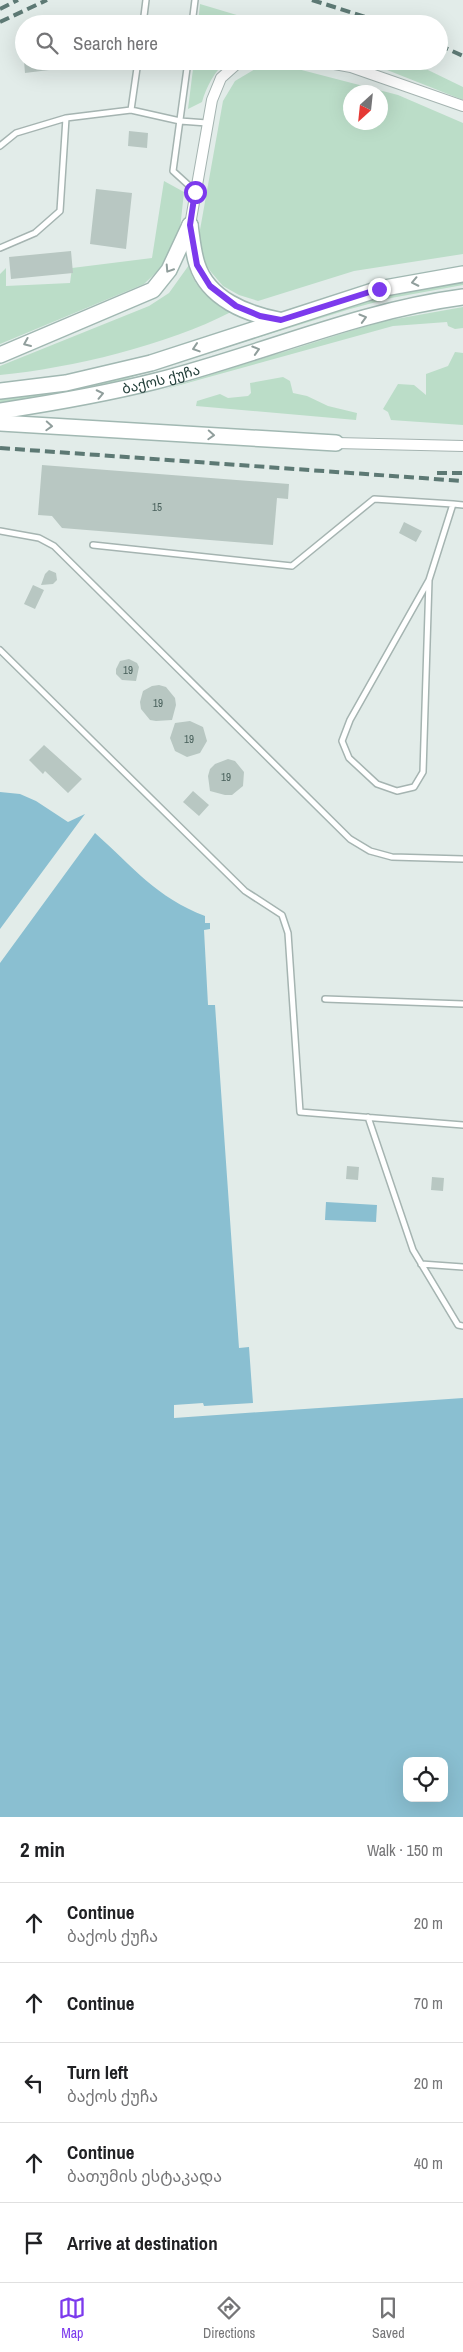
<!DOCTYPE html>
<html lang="en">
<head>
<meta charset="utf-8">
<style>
  :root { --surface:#fff; --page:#f6f6f6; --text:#202124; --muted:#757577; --line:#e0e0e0; --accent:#7c3aed }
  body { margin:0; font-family:"Archivo Narrow","Noto Sans Georgian",sans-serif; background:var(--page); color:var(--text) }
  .controls { position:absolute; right:15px; bottom:15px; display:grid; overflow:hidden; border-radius:10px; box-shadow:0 5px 20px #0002 }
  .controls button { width:45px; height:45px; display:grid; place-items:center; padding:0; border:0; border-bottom:1px solid var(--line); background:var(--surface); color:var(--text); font:25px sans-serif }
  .compass { position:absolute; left:343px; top:85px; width:45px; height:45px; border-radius:50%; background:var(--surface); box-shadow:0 5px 20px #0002; rotate:207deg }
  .stop { position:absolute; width:15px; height:15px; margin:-11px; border:4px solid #7c3aed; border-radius:50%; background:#fff }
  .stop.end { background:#7c3aed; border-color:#fff; box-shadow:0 1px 5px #0008 }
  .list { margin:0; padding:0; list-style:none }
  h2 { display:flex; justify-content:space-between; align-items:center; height:65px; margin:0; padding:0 20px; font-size:21px }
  h2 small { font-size:16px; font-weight:400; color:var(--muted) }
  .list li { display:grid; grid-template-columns:32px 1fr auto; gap:15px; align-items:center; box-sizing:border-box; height:80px; padding:0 20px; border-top:1px solid var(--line) }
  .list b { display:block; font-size:19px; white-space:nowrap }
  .list p { margin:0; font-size:16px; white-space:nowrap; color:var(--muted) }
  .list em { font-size:16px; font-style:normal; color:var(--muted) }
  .icon { flex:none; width:28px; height:28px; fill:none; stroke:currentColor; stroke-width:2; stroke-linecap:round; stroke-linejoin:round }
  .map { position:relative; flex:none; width:463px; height:1817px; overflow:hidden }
  .search { position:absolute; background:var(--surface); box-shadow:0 5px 20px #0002; left:15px; right:15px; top:15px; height:55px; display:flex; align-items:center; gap:12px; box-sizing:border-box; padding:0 18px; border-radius:28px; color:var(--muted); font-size:19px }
  .sheet { height:465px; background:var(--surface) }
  nav { display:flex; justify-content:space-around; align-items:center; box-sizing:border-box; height:70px; border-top:1px solid var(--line); background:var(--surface); font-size:14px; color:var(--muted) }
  nav a { display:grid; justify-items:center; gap:2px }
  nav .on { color:var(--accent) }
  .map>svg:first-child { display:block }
</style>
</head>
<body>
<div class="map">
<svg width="463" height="1817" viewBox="0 0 463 1817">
  <rect width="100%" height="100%" fill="#e2ece9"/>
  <path fill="#bbddc8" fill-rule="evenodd" d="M 200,4 L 267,24 L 198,24 Z
    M 194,61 L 228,61 C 215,69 206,88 202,102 L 188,109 Z
    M 354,61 L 397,61 L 428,70 L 463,87 L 463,100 L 382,68 Z
    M 262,65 L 290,67 L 398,95 L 463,123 L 463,254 L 354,271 L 258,301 L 239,295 L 223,286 L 211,272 L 199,254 L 198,241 L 223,101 L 235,81 ZM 350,92 L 380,92 L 380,122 L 350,122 Z
    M 164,181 L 184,192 L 180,229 L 165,264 L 144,284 L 0,344 L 0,274 L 6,268 L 6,286 L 70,283 L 72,268 L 152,258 Z
    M 189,265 C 192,287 213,302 231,312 C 167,345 72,368 0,375 L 0,366 L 149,306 L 169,293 Z
    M 463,280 L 463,285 L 391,298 L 350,309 L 103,386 L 0,404 L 0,399 L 88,384 L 387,294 Z
    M 463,307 L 463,328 L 455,329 L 448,326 L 447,322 L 393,326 L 162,390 L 379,322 Z
    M 455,352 L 463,353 L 463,425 L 391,420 L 388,412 L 383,409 L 398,384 L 414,385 L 426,395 L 426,374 L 448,366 Z
    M 283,377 L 290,381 L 293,393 L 307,396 L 328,406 L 357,413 L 356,420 L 196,406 L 197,401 L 220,394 L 228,398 L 248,396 L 251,393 L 250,383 Z"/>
  <path fill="#8abfd1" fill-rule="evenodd" d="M 0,792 L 20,794 L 36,801 L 68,822 L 85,814 L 0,929 Z
    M 95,833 C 132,866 157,898 205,916 L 205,923 L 210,923 L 210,929 L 204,930 L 208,1005 L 215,1005 L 239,1348 L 249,1347 L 253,1403 L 204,1406 L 203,1403 L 174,1405 L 174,1418 L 463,1398 L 463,1817 L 0,1817 L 0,963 ZM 407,1761 L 444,1761 L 444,1798 L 407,1798 Z
    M 326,1202 L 377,1205 L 376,1222 L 325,1220 Z"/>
  <path fill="#b8c7c2" d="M 24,61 L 65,61 L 65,68 L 25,73 Z
    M 129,131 L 148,133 L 147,148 L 128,146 Z
    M 96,189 L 132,193 L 126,249 L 90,244 Z
    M 71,251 L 73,273 L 11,279 L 9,257 Z
    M 42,465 L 289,484 L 288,499 L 277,498 L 273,545 L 62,528 L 52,516 L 38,515 Z
    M 404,522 L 422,531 L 416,542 L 399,533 Z
    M 49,570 L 56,573 L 57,580 L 53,584 L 41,585 L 45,574 Z
    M 33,585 L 44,590 L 35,609 L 24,604 Z
    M 129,659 L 137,663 L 139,667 L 136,681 L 122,680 L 116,674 L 116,669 L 120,661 Z
    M 159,685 L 166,687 L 175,698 L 176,705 L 172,720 L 156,721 L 150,720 L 141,709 L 140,702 L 143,691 L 152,686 Z
    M 190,721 L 203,727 L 207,741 L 200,753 L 187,757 L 175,751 L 170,738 L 175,723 Z
    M 44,745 L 82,779 L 68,793 L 45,771 L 43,774 L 29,760 Z
    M 228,759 L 235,761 L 244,772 L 243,786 L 232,795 L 225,795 L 210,791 L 208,776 L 210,769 L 215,764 Z
    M 193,791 L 209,805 L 199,816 L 183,802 Z
    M 347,1166 L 359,1167 L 358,1180 L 346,1179 Z
    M 432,1177 L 444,1178 L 443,1191 L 431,1190 Z"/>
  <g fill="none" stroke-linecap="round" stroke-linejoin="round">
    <g stroke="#a5b4b1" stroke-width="8">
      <path id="service" d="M 67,19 L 143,23
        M 143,24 L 146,0
        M 192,24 L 195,0
        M 188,61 L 173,171 L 195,191
        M 131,110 L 138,61
        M 0,146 L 16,133 L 66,118 L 131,110 L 180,121 L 207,123
        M 0,248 L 35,233 L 60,211 L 66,118
        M 0,531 L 39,538 L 54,546 L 350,839 L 370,851 L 392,857 L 463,859
        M 93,545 L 292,566 L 374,499 L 453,504
        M 429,580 L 350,720 L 342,741 L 349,758 L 377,784 L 397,791 L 414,787 L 423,772 L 429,580 L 453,504 L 463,505
        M 0,650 L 245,891 L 282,915 L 288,933 L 300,1112 L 463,1125
        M 325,999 L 463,1004
        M 368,1117 L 413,1250 L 458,1325 L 463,1326
        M 421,1264 L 463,1267"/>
    </g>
    <g stroke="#a5b4b1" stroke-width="12">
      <path id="minor" d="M 318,61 L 351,67 L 463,106
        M 190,225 L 212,100 L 221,78 L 240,61
        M 336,443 L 463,446"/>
    </g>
    <g stroke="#a1b8b2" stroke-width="18">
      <g id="secondary">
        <path d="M 190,225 C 192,238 193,252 197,264 C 208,299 247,314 279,320"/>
        <path d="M 0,355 L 153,290 L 169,270 L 190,225"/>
        <path d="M 0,391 L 66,383 L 151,363 L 379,289 L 463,274"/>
        <path id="s1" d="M 0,411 C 52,403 105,394 156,381 C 259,355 357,311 463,297"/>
        <path d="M 0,423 L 336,443"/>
      </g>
    </g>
    <use href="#service" stroke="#fff" stroke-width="5"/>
    <use href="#minor" stroke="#fff" stroke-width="10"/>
    <use href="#secondary" stroke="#fff" stroke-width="15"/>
    <path stroke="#5d7974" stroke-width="4" stroke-dasharray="10 5" stroke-linecap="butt" d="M 312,0 L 388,24
      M 0,9 L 18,0
      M 0,22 L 47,0
      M 439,45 L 463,56
      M 0,448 L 463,481
      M 437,473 L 463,473"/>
  </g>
  <defs><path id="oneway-chevron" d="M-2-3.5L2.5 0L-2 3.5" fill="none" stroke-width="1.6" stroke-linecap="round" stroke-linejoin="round" transform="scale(1.25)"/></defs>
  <g stroke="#909e9c">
    <use href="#oneway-chevron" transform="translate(169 269) rotate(123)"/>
    <use href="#oneway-chevron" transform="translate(415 282) rotate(168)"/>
    <use href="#oneway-chevron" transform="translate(363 318) rotate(-16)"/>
    <use href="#oneway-chevron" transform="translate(27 343) rotate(157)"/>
    <use href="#oneway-chevron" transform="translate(196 348) rotate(162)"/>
    <use href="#oneway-chevron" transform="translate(256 350) rotate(-17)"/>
    <use href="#oneway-chevron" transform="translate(100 394) rotate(-12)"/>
    <use href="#oneway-chevron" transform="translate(49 426) rotate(3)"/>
    <use href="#oneway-chevron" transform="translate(211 435) rotate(3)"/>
  </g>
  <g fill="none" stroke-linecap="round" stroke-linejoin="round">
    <path stroke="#7c3aed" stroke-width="6" d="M 195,192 L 190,225 L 197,265 L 210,286 L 236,306 L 260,316 L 281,320 L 379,289"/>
  </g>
  <g text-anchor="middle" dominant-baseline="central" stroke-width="4" stroke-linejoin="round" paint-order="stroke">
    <g font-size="11" fill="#48605b">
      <text x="157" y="507">15</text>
      <text x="128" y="670">19</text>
      <text x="158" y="703">19</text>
      <text x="189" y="739">19</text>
      <text x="226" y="777">19</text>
    </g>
    <g font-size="14" fill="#223e39" stroke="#f3f9f6">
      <text stroke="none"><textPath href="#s1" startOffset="164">ბაქოს ქუჩა</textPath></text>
    </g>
  </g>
</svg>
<div class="controls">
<button><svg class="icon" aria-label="locate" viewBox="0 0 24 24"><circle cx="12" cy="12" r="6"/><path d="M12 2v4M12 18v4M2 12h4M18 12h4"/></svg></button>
</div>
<svg class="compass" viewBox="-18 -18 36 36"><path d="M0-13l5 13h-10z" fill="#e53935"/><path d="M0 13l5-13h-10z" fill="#757577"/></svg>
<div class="stop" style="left:195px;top:192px"></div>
<div class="stop end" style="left:379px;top:289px"></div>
<div class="search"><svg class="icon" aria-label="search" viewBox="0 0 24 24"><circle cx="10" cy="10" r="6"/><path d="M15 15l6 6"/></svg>Search here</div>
</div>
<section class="sheet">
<h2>2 min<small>Walk · 150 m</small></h2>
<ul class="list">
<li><svg class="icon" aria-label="ahead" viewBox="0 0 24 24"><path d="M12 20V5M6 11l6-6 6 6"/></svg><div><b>Continue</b><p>ბაქოს ქუჩა</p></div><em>20 m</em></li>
<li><svg class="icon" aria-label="ahead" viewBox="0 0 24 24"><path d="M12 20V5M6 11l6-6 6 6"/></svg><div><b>Continue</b></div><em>70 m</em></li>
<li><svg class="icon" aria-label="left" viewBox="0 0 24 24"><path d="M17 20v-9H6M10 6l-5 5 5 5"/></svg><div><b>Turn left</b><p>ბაქოს ქუჩა</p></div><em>20 m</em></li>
<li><svg class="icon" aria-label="ahead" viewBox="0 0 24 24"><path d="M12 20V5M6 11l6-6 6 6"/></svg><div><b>Continue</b><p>ბათუმის ესტაკადა</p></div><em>40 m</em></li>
<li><svg class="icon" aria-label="arrive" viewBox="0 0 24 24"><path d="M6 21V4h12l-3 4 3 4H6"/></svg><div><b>Arrive at destination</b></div></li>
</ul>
</section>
<nav>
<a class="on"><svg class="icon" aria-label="map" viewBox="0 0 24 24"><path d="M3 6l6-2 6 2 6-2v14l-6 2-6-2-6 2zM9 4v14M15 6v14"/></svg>Map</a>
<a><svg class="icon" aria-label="directions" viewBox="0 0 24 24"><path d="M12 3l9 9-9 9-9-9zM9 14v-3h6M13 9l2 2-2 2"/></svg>Directions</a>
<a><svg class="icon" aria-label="saved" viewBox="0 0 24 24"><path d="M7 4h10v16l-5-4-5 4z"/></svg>Saved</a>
</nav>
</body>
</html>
